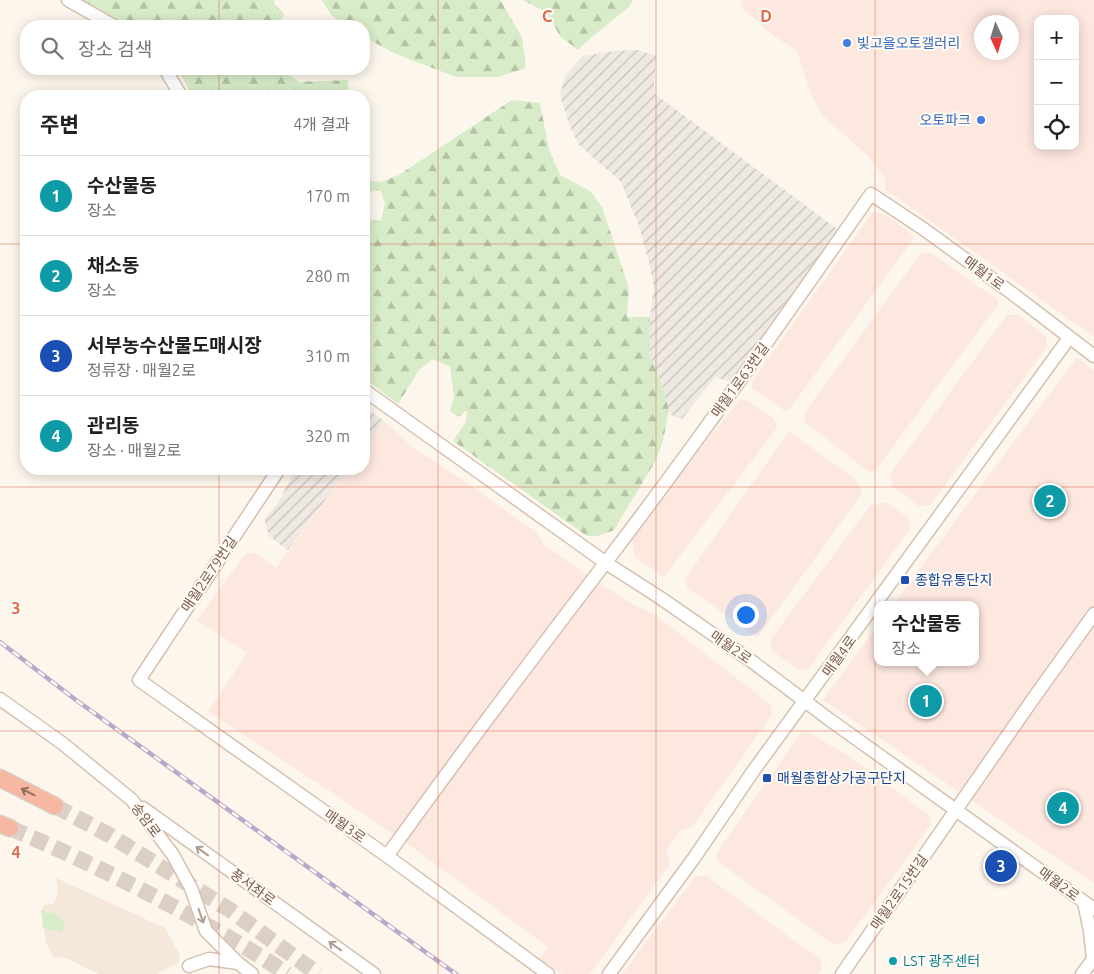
<!DOCTYPE html>
<html lang="ko">
<head>
<meta charset="utf-8">
<style>
  :root { --surface:#fff; --page:#f6f6f6; --text:#202124; --muted:#757577; --line:#e0e0e0; --accent:#e76f51 }
  body { margin:0; font-family:Ubuntu,"Noto Sans KR",sans-serif; background:var(--page); color:var(--text) }
  .controls { position:absolute; right:15px; top:15px; display:grid; overflow:hidden; border-radius:10px; box-shadow:0 2px 12px #0003 }
  .controls button { width:45px; height:45px; display:grid; place-items:center; padding:0; border:0; border-bottom:1px solid var(--line); background:var(--surface); color:var(--text); font:25px sans-serif }
  .compass { position:absolute; left:974px; top:15px; width:45px; height:45px; border-radius:50%; background:var(--surface); box-shadow:0 2px 12px #0003; rotate:176deg }
  .you { position:absolute; left:745px; top:614px; width:18px; height:18px; margin:-12px; border:4px solid #fff; border-radius:50%; background:#1a73e8; box-shadow:0 0 0 8px #1a73e833 }
  .badge { display:grid; place-items:center; width:32px; height:32px; border-radius:50%; background:var(--accent); color:#fff; font-size:16px; font-weight:700 }
  .pin { position:absolute; translate:-50% -50%; border:2px solid #fff; box-shadow:0 1px 5px #0006 }
  .popup { position:absolute; left:874px; top:601px; width:105px; height:65px; box-sizing:border-box; display:grid; place-content:center; border-radius:10px; background:var(--surface); filter:drop-shadow(0 1px 4px #0005); font-size:16px; white-space:nowrap; color:var(--muted) }
  .popup b { font-size:19px; color:var(--text) }
  .popup::after { content:''; position:absolute; left:50%; top:100%; margin-left:-10px; border:10px solid transparent; border-top-color:var(--surface) }
  .list { margin:0; padding:0; list-style:none }
  h2 { display:flex; justify-content:space-between; align-items:center; height:65px; margin:0; padding:0 20px; font-size:21px }
  h2 small { font-size:16px; font-weight:400; color:var(--muted) }
  .list li { display:grid; grid-template-columns:32px 1fr auto; gap:15px; align-items:center; box-sizing:border-box; height:80px; padding:0 20px; border-top:1px solid var(--line) }
  .list b { display:block; font-size:19px; white-space:nowrap }
  .list p { margin:0; font-size:16px; white-space:nowrap; color:var(--muted) }
  .list em { font-size:16px; font-style:normal; color:var(--muted) }
  .icon { flex:none; width:28px; height:28px; fill:none; stroke:currentColor; stroke-width:2; stroke-linecap:round; stroke-linejoin:round }
  .map { position:relative; flex:none; width:1094px; height:974px; overflow:hidden }
  .search { position:absolute; background:var(--surface); box-shadow:0 2px 12px #0003; left:20px; top:20px; width:350px; height:55px; display:flex; align-items:center; gap:12px; box-sizing:border-box; padding:0 18px; border-radius:20px; color:var(--muted); font-size:19px }
  .panel { position:absolute; background:var(--surface); box-shadow:0 2px 12px #0003; left:20px; top:90px; width:350px; height:385px; border-radius:20px }
  .map>svg:first-child { display:block }
</style>
</head>
<body>
<div class="map">
<svg width="1094" height="974" viewBox="0 0 1094 974">
  <defs>
    <pattern id="industrial-furrows" width="10" height="10" patternUnits="userSpaceOnUse" patternTransform="scale(1.25)"><rect width="10" height="10" fill="#efe9e4"/><path d="M-1 1l2-2M0 10L10 0M9 11l2-2" fill="none" stroke="#c7c0bb"/></pattern>
    <pattern id="forest-firs" width="22" height="20" patternUnits="userSpaceOnUse" patternTransform="scale(1.25)"><rect width="22" height="20" fill="#d8ecc9"/><path d="M5 1l3.5 6h-7zM16 11l3.5 6h-7z" fill="#b4c2a5"/></pattern>
  </defs>
  <rect width="100%" height="100%" fill="#fdf6ec"/>
  <path fill="#f5e8da" d="M 56,878 L 165,928 L 180,955 L 179,962 L 157,974 L 98,974 L 68,959 L 61,957 L 54,958 L 46,943 L 41,910 L 44,905 L 54,904 L 58,891 Z"/>
  <path fill="#fde8e0" fill-rule="evenodd" d="M 741,0 L 1094,0 L 1094,337 L 885,189 L 885,178 L 870,158 L 821,114 L 809,88 L 797,51 L 775,37 L 744,10 ZM 1038,19 L 1075,19 L 1075,146 L 1038,146 ZM 982,22 L 1012,22 L 1012,52 L 982,52 Z
    M 872,213 L 878,213 L 889,217 L 914,236 L 911,242 L 789,410 L 785,411 L 752,388 L 753,380 Z
    M 930,252 L 998,300 L 999,303 L 875,471 L 869,472 L 805,422 L 805,412 L 921,253 Z
    M 1007,315 L 1018,315 L 1046,336 L 1047,347 L 930,505 L 919,506 L 892,486 L 890,474 Z
    M 1077,357 L 1094,370 L 1094,883 L 823,700 L 877,626 L 877,662 L 975,662 L 975,605 L 893,605 Z
    M 745,399 L 773,418 L 776,423 L 776,429 L 664,577 L 635,557 L 632,540 L 705,443 L 740,400 Z
    M 384,421 L 415,449 L 460,478 L 537,533 L 544,545 L 605,587 L 638,607 L 654,614 L 771,705 L 772,715 L 692,827 L 681,830 L 666,850 L 670,864 L 590,974 L 562,974 L 540,959 L 548,947 L 416,850 L 330,791 L 208,712 L 247,653 L 197,620 L 245,554 L 255,553 L 276,568 L 348,469 L 364,469 L 364,448 Z
    M 789,431 L 856,480 L 861,490 L 861,495 L 757,638 L 687,587 L 685,579 Z
    M 886,502 L 909,518 L 910,529 L 808,669 L 800,670 L 772,651 L 771,639 L 870,506 Z
    M 801,733 L 811,733 L 829,745 L 846,754 L 929,815 L 931,824 L 880,895 L 845,942 L 834,945 L 717,861 L 717,852 Z
    M 705,875 L 821,960 L 822,969 L 818,974 L 622,974 L 695,877 Z"/>
  <path fill="url(#industrial-furrows)" d="M 638,50 L 656,56 L 654,85 L 655,94 L 840,231 L 731,382 L 715,377 L 682,419 L 671,415 L 660,379 L 649,354 L 650,317 L 654,288 L 650,266 L 639,226 L 621,182 L 579,145 L 569,124 L 560,96 L 565,75 L 583,56 L 615,51 Z
    M 364,407 L 384,421 L 364,448 Z
    M 295,469 L 348,469 L 288,550 L 269,536 L 264,519 L 278,503 Z"/>
  <path fill="url(#forest-firs)" d="M 79,0 L 274,0 L 274,3 L 284,14 L 279,26 L 126,26 Z
    M 322,0 L 500,0 L 522,37 L 526,68 L 498,77 L 456,77 L 396,54 L 364,37 L 364,26 L 346,26 L 331,15 Z
    M 523,0 L 633,0 L 629,7 L 593,36 L 578,50 L 560,36 L 547,13 Z
    M 175,69 L 282,69 L 299,82 L 348,80 L 348,96 L 192,96 L 180,73 Z
    M 512,100 L 540,103 L 549,150 L 560,175 L 590,191 L 602,207 L 629,288 L 627,317 L 650,317 L 649,354 L 660,379 L 669,409 L 663,441 L 656,460 L 614,530 L 598,536 L 587,536 L 453,441 L 466,422 L 467,410 L 458,417 L 450,411 L 454,396 L 450,367 L 433,359 L 419,370 L 398,404 L 364,378 L 364,220 L 381,221 L 385,203 L 380,190 L 364,193 L 364,180 L 381,182 L 399,175 Z"/>
  <path fill="#d8ecc9" d="M 41,910 L 59,915 L 65,924 L 62,932 L 43,928 Z"/>
  <g fill="none" stroke-linecap="round" stroke-linejoin="round">
    <path stroke="#dcd0c4" stroke-width="16" stroke-dasharray="16 8" stroke-linecap="butt" d="M 55,806 L 111,836 L 230,910 L 318,974
      M 10,828 C 73,855 133,884 192,917 C 224,935 257,953 287,974"/>
    <g stroke="#d6c0b0" stroke-width="15">
      <path id="secondary" d="M 68,0 L 114,26
        M 165,69 L 181,96
        M 364,390 L 606,563 L 659,597 L 750,660 L 830,720 L 1094,909
        M 279,469 L 139,680 L 387,856 L 548,974
        M 0,699 L 62,743 L 132,800 L 173,855 L 191,888 L 206,931 L 238,963 L 252,974
        M 143,808 L 374,974
        M 387,856 C 458,757 532,659 606,562 C 698,442 784,318 871,194 L 925,230 L 1013,294 L 1094,356
        M 1084,902 L 1090,931 L 1093,959
        M 189,966 L 209,959 L 238,963
        M 609,974 L 694,858 L 754,770 L 1069,338
        M 842,974 L 1033,699 L 1094,614
        M 1082,974 L 1094,958"/>
    </g>
    <g stroke="#dad1cd" stroke-width="19">
      <path id="highway" d="M 0,778 L 55,806
        M 0,824 L 10,828"/>
    </g>
    <use href="#secondary" stroke="#fff" stroke-width="12"/>
    <use href="#highway" stroke="#f7b7a3" stroke-width="16"/>
    <g stroke="#b9a8c9" stroke-width="4.5">
      <path id="rail" d="M 0,642 L 76,700 L 456,974"/>
    </g>
    <use href="#rail" stroke="#fffaf3" stroke-width="2.5" stroke-dasharray="8" stroke-linecap="butt"/>
  </g>
  <defs><path id="oneway-shaft" d="M-6 0H5M1.5-3L5.5 0L1.5 3" fill="none" stroke-width="1.6" stroke-linecap="round" stroke-linejoin="round" transform="scale(1.25)"/></defs>
  <use stroke="#936e5e" href="#oneway-shaft" transform="translate(28 792) rotate(-153)"/>
  <g stroke="#af9d94">
    <use href="#oneway-shaft" transform="translate(202 851) rotate(-144)"/>
    <use href="#oneway-shaft" transform="translate(201 916) rotate(71)"/>
    <use href="#oneway-shaft" transform="translate(335 946) rotate(-144)"/>
  </g>
  <path fill="none" stroke="#dc6d51" stroke-width="1" stroke-opacity="0.55" d="M 219,0 L 219,26M 438,0 L 438,974M 656,0 L 656,974M 875,0 L 875,974M 219,69 L 219,96M 0,244 L 26,244M 364,244 L 1094,244M 219,469 L 219,974M 0,487 L 1094,487M 0,731 L 1094,731"/>
  <g fill="#3f7fe0" stroke="#fffaf3" stroke-width="2">
    <circle cx="847" cy="43" r="5"/>
    <circle cx="981" cy="120" r="5"/>
  </g>
  <g fill="#1a4fb4" stroke="#fffaf3" stroke-width="2">
    <rect x="900" y="575" width="10" height="10" rx="2.5"/>
    <rect x="762" y="773" width="10" height="10" rx="2.5"/>
  </g>
  <circle fill="#0f9aa8" stroke="#fffaf3" stroke-width="2" cx="893" cy="961" r="5"/>
  <g text-anchor="middle" dominant-baseline="central" stroke-width="4" stroke-linejoin="round" paint-order="stroke">
    <g font-size="14" fill="#366cbe" stroke="#fffaf3" text-anchor="start">
      <text x="857" y="43">빛고을오토갤러리</text>
      <text x="971" y="120" text-anchor="end">오토파크</text>
    </g>
    <g font-size="14" fill="#7a5c4d" stroke="#fffaf3">
      <text transform="translate(984 273) rotate(36)">매월1로</text>
      <text transform="translate(740 380) rotate(-54)">매월1로63번길</text>
      <text transform="translate(209 574) rotate(-56)">매월2로79번길</text>
      <text transform="translate(731 647) rotate(35)">매월2로</text>
      <text transform="translate(839 656) rotate(-54)">매월4로</text>
      <text transform="translate(146 820) rotate(53)">송암로</text>
      <text transform="translate(345 826) rotate(35)">매월3로</text>
      <text transform="translate(1059 884) rotate(36)">매월2로</text>
      <text transform="translate(253 887) rotate(36)">풍서좌로</text>
      <text transform="translate(899 892) rotate(-55)">매월2로15번길</text>
    </g>
    <g font-size="14" fill="#164399" stroke="#fffaf3" text-anchor="start">
      <text x="915" y="580">종합유통단지</text>
      <text x="777" y="778">매월종합상가공구단지</text>
    </g>
    <g font-size="14" fill="#0d838f" stroke="#fffaf3" text-anchor="start">
      <text x="903" y="961">LST 광주센터</text>
    </g>
  </g>
  <g font-size="16" text-anchor="middle" font-weight="bold" fill="#dc6d51" stroke="#fffaf3" stroke-width="4" stroke-linejoin="round" paint-order="stroke">
    <text x="547" y="22">C</text>
    <text x="766" y="22">D</text>
    <text x="16" y="614">3</text>
    <text x="16" y="858">4</text>
  </g>
</svg>
<div class="controls">
<button>+</button>
<button>−</button>
<button><svg class="icon" aria-label="locate" viewBox="0 0 24 24"><circle cx="12" cy="12" r="6"/><path d="M12 2v4M12 18v4M2 12h4M18 12h4"/></svg></button>
</div>
<svg class="compass" viewBox="-18 -18 36 36"><path d="M0-13l5 13h-10z" fill="#e53935"/><path d="M0 13l5-13h-10z" fill="#757577"/></svg>
<div class="you"></div>
<div class="pin badge" style="left:926px;top:701px;background:#0f9aa8">1</div>
<div class="popup"><b>수산물동</b>장소</div>
<div class="pin badge" style="left:1050px;top:501px;background:#0f9aa8">2</div>
<div class="pin badge" style="left:1001px;top:866px;background:#1a4fb4">3</div>
<div class="pin badge" style="left:1063px;top:808px;background:#0f9aa8">4</div>
<div class="search"><svg class="icon" aria-label="search" viewBox="0 0 24 24"><circle cx="10" cy="10" r="6"/><path d="M15 15l6 6"/></svg>장소 검색</div>
<section class="panel">
<h2>주변<small>4개 결과</small></h2>
<ul class="list">
<li><span class="badge" style="background:#0f9aa8">1</span><div><b>수산물동</b><p>장소</p></div><em>170 m</em></li>
<li><span class="badge" style="background:#0f9aa8">2</span><div><b>채소동</b><p>장소</p></div><em>280 m</em></li>
<li><span class="badge" style="background:#1a4fb4">3</span><div><b>서부농수산물도매시장</b><p>정류장 · 매월2로</p></div><em>310 m</em></li>
<li><span class="badge" style="background:#0f9aa8">4</span><div><b>관리동</b><p>장소 · 매월2로</p></div><em>320 m</em></li>
</ul>
</section>
</div>
</body>
</html>
